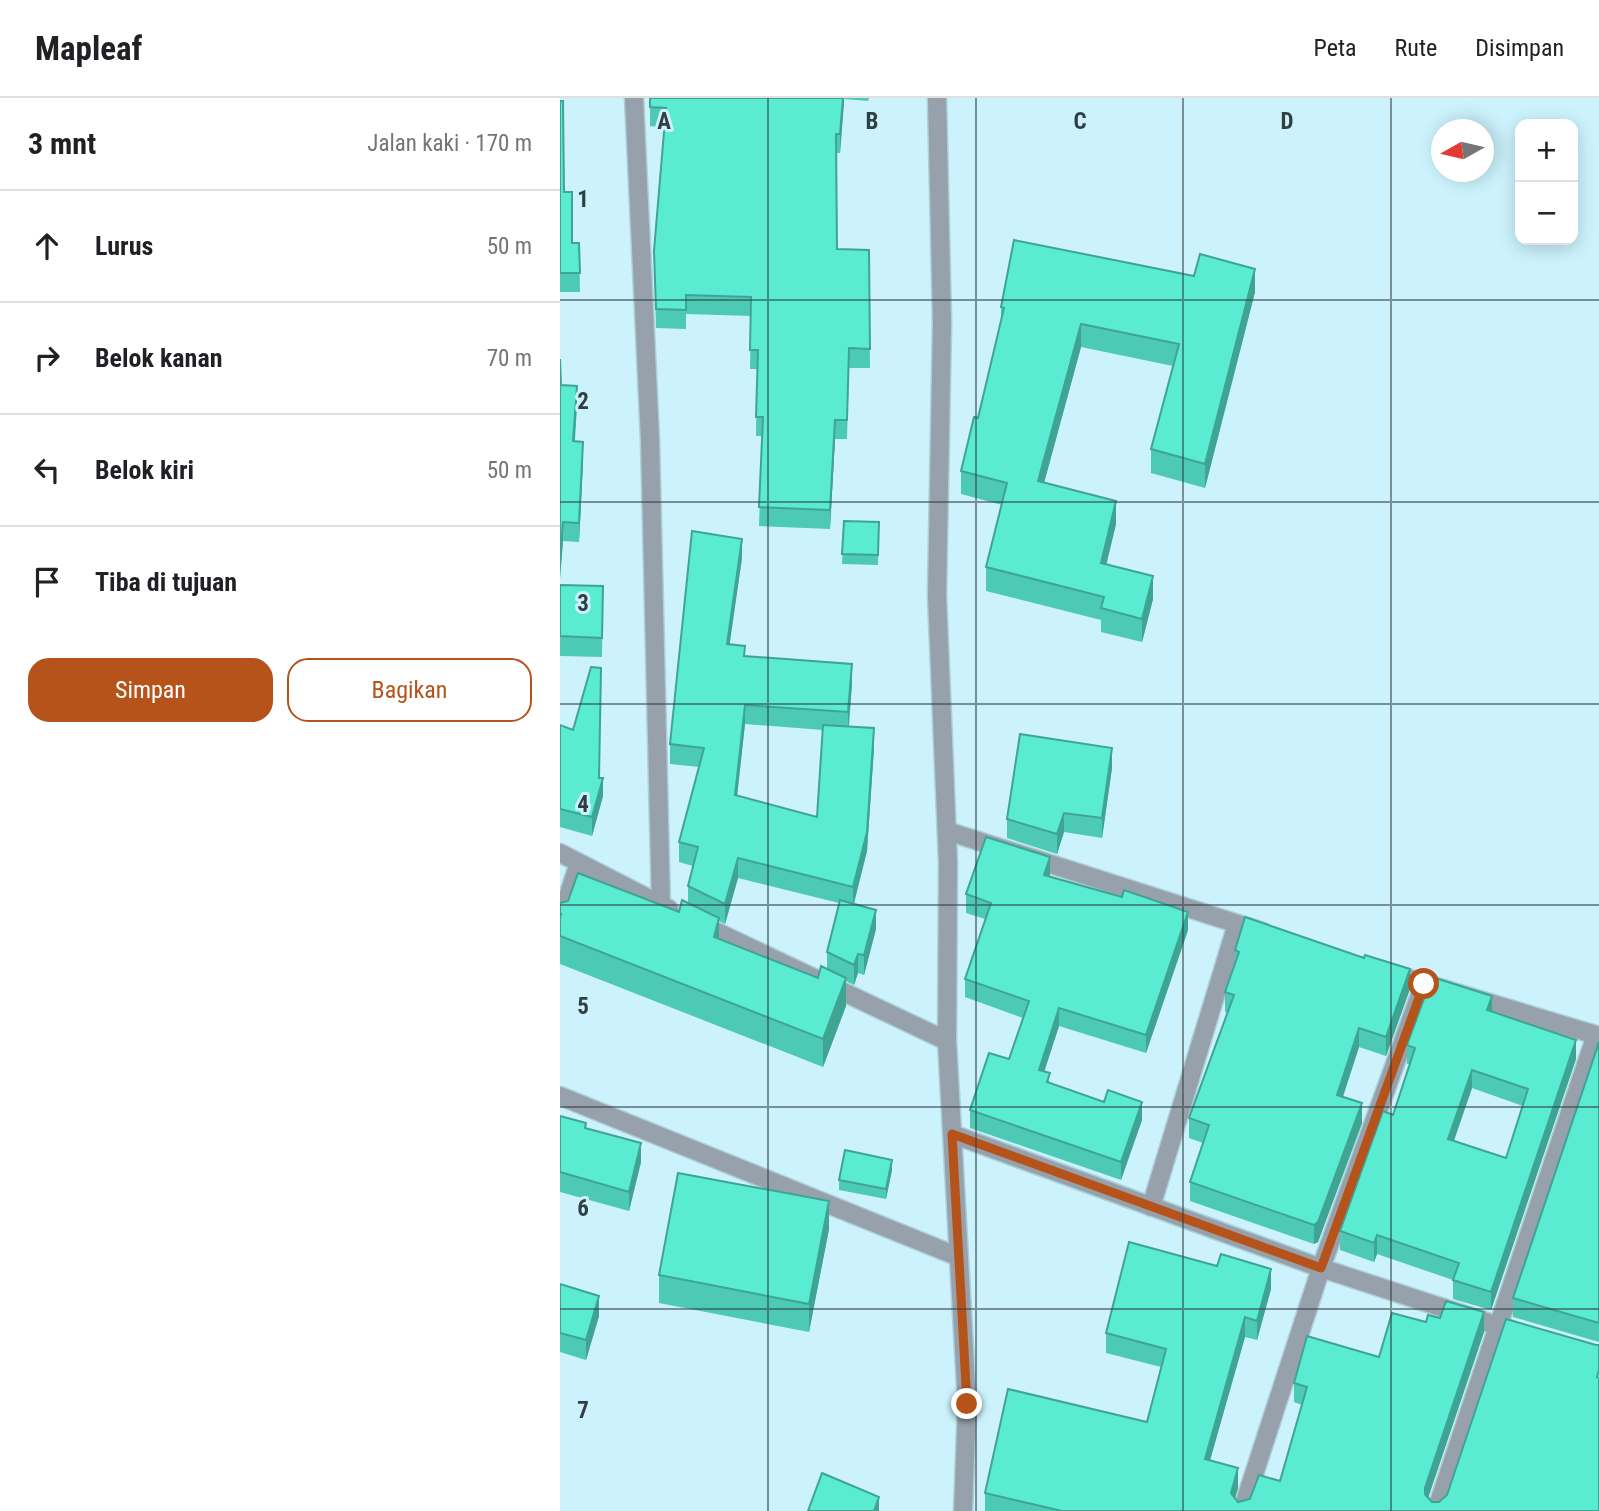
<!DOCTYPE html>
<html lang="id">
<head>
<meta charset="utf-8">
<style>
  :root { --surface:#fff; --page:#f2f2f2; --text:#202124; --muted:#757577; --line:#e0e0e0; --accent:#b6531b }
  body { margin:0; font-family:"Roboto Condensed",sans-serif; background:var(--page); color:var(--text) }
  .controls { position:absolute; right:21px; top:21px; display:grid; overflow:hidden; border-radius:14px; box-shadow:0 4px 18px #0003 }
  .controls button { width:63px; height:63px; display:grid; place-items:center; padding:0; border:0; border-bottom:2px solid var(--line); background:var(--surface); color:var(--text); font:35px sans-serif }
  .compass { position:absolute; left:871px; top:21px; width:63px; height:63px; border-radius:50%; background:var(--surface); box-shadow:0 4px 18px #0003; rotate:262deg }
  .stop { position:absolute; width:21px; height:21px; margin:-16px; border:5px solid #b6531b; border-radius:50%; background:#fff }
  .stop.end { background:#b6531b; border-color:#fff; box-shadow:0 2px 7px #0008 }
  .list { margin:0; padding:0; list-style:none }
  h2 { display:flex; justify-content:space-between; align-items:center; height:91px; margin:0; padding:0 28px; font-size:30px }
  h2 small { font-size:23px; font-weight:400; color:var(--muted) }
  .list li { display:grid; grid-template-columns:46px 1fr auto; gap:21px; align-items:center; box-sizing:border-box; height:112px; padding:0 28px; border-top:2px solid var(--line) }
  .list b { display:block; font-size:26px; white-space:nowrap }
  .list em { font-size:23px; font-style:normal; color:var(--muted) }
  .actions { display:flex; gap:14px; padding:21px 28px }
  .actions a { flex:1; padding:16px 0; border:2px solid var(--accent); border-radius:21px; text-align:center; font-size:24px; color:var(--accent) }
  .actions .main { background:var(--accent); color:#fff }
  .icon { flex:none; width:38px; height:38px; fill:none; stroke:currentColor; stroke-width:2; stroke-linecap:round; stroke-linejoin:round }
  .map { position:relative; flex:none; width:1039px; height:1413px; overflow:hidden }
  header { display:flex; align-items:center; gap:42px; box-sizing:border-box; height:98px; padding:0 35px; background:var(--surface); border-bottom:2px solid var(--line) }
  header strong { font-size:33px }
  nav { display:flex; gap:38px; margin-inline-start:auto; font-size:24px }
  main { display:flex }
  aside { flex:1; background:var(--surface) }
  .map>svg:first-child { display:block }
</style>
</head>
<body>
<header>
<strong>Mapleaf</strong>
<nav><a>Peta</a><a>Rute</a><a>Disimpan</a></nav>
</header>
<main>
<aside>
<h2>3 mnt<small>Jalan kaki · 170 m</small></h2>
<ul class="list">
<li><svg class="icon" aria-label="ahead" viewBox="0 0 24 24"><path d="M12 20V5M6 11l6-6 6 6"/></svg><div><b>Lurus</b></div><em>50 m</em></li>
<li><svg class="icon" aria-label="right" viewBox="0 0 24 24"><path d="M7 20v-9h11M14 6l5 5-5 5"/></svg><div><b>Belok kanan</b></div><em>70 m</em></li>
<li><svg class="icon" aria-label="left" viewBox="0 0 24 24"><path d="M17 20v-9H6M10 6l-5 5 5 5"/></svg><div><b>Belok kiri</b></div><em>50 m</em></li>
<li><svg class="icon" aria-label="arrive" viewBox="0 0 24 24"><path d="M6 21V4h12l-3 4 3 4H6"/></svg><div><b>Tiba di tujuan</b></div></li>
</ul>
<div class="actions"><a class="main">Simpan</a><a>Bagikan</a></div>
</aside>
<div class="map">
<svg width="1039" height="1413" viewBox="0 0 1039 1413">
  <rect width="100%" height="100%" fill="#ccf3fd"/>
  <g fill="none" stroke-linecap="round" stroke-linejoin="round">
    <g stroke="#adcfd8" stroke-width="21">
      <path id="street" d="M 74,0 L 90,341 L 101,808
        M 377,0 L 382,225 L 377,497 L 388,765 L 387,943 L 407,1306 L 403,1413
        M 387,733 L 703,834
        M 0,755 L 109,811
        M 0,823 L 19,765
        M 140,826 L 387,943
        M 830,875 L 1039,938
        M 0,998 L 399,1159
        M 392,1036 L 761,1170 L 963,1236
        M 591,1109 L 677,826
        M 682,1413 L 761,1170 L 864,886
        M 876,1413 L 1036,937"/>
    </g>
    <use href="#street" stroke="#97a1ab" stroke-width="18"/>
  </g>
  <path fill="#4dcab5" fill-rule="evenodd" d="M 90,0 L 309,0 L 308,3 L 284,1 L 280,55 L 276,55 L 277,151 L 309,152 L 310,270 L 289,270 L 287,341 L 275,341 L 270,431 L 199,428 L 202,338 L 196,338 L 197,271 L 190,271 L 191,218 L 126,216 L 126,231 L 96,230 L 94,153 L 105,30 L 90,28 Z
    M 0,3 L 4,94 L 12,145 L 19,145 L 20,194 L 0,194 Z
    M 695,194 L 645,390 L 591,375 L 591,351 L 613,268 L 521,249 L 484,385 L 556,426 L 546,466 L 593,501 L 582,544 L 541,534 L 541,522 L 426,493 L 426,469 L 442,407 L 401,396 L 401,373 L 418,320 L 441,224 L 441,209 Z
    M 0,261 L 1,287 L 17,307 L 15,343 L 23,363 L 19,444 L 3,443 L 0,480 Z
    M 284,423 L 319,424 L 318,467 L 282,466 Z
    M 182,460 L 169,546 L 185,558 L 292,586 L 289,629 L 314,650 L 307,753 L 294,806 L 316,831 L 304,877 L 298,875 L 294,887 L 286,883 L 286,908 L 263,969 L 0,866 L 0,805 L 119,814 L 128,805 L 128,788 L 133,768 L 119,764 L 119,744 L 139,669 L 110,666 L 110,646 ZM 185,626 L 263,632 L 257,719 L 177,698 ZM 178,780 L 279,805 L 267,854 L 267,871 L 258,880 L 159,841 L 159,823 L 165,826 Z
    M 0,487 L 43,488 L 42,559 L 0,558 Z
    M 0,627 L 39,680 L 43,698 L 32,738 L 0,729 Z
    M 552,670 L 542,740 L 504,734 L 497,756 L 447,740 L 447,721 Z
    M 490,778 L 628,832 L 586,955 L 499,928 L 484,973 L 490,985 L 582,1022 L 561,1082 L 410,1030 L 410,1012 L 449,961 L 463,920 L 405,899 L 405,881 L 425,821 L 406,815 L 406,796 Z
    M 675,852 L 850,891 L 826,958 L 799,949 L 783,999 L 802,1025 L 758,1144 L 754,1146 L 630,1103 L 630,1084 L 643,1045 L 629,1040 L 629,1020 L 668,915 L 665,914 L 665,894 L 675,866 Z
    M 932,914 L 1016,961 L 931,1212 L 893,1201 L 893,1182 L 817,1156 L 814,1164 L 780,1152 L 780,1133 L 833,1017 L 850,966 L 847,966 L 847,947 ZM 912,990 L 963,1008 L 946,1060 L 894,1043 Z
    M 1039,944 L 1039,1244 L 953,1219 L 953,1200 Z
    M 0,1018 L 26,1031 L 81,1064 L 69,1113 L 0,1094 Z
    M 332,1072 L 326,1101 L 279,1092 L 279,1082 Z
    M 269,1131 L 249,1234 L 99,1205 L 99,1177 Z
    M 0,1186 L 39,1218 L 26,1262 L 0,1254 Z
    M 711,1191 L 697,1242 L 685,1239 L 650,1362 L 678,1390 L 675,1400 L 678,1404 L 690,1401 L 720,1383 L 742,1307 L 734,1304 L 734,1285 L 819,1259 L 866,1224 L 924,1234 L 868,1400 L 872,1404 L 879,1404 L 1036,1247 L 1039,1413 L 425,1413 L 425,1395 L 587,1324 L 601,1269 L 546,1255 L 546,1235 Z"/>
  <path fill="#3fa494" d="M 283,0 L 284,0 L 284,5 L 280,55 L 280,36 Z
    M 695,171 L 695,194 L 645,390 L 645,366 Z
    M 521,226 L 521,249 L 478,407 L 478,383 Z
    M 17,288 L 17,307 L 13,362 L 13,343 Z
    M 275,322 L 275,341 L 270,431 L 270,412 Z
    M 23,344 L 23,363 L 19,444 L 19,425 Z
    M 556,403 L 556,426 L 541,489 L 541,465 Z
    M 3,424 L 3,443 L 0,480 L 0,461 Z
    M 182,441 L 182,460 L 167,565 L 167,546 Z
    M 593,478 L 593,501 L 582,544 L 582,521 Z
    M 292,566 L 292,586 L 288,633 L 288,614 Z
    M 185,607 L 185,626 L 175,717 L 175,697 Z
    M 314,630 L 314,650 L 307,753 L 293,808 L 293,789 Z
    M 552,650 L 552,670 L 542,740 L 542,720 Z
    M 43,680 L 43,698 L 32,738 L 32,719 Z
    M 504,715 L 504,734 L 497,756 L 497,736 Z
    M 490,759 L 490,777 L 484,795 L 484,777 Z
    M 178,760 L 178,780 L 165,826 L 165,806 Z
    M 316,812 L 316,831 L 304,877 L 304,857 Z
    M 628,814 L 628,832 L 586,955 L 586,937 Z
    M 159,820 L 159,848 L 154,839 Z
    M 298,856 L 298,875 L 294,887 L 294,867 Z
    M 850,871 L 850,891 L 826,958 L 826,939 Z
    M 286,880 L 286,908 L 263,969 L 263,941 Z
    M 932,898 L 932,916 L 927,912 Z
    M 499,910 L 499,928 L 479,990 L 479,972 Z
    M 799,930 L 799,949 L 777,1016 L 777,997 Z
    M 1016,942 L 1016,961 L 931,1212 L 931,1194 Z
    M 912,972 L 912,990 L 888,1059 L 888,1041 Z
    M 582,1004 L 582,1022 L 561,1082 L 561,1064 Z
    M 802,1005 L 802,1025 L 758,1144 L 754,1146 L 754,1127 Z
    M 81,1045 L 81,1064 L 69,1113 L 69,1094 Z
    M 332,1062 L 332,1072 L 326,1101 L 326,1091 Z
    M 269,1103 L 269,1131 L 249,1234 L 249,1206 Z
    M 817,1137 L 817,1156 L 814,1164 L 814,1145 Z
    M 711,1171 L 711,1191 L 697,1242 L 697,1223 Z
    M 39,1198 L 39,1218 L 26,1262 L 26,1242 Z
    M 924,1214 L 924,1234 L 865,1409 L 865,1390 Z
    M 685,1219 L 685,1239 L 645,1380 L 645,1361 Z
    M 678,1370 L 678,1390 L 671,1413 L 671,1395 Z
    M 319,1399 L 319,1413 L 314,1413 Z"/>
  <path fill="#5aebd3" stroke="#3fa494" stroke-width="2" fill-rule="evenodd" d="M 90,0 L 283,0 L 280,36 L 276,36 L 277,151 L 309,152 L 310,251 L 289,250 L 287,322 L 275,322 L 270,412 L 199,409 L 203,319 L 196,319 L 198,252 L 190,252 L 191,199 L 126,197 L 126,212 L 96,211 L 94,153 L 106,10 L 90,9 Z
    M 0,3 L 3,3 L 4,94 L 12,94 L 12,145 L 19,145 L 20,175 L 0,175 Z
    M 454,142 L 634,178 L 640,156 L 695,171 L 645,366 L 591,351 L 619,246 L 521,226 L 478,383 L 556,403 L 541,465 L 593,478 L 582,521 L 541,510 L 544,499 L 426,469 L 447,385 L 401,373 L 414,319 L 418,320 L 444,210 L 441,209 Z
    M 0,261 L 1,287 L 17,288 L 13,343 L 23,344 L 19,425 L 3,424 L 0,461 Z
    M 284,423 L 319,424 L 318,457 L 282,456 Z
    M 132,433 L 182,441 L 167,546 L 185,548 L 184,558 L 292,566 L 288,614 L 185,607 L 175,697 L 257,719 L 263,627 L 314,630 L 307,734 L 293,789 L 178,760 L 165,806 L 128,788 L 138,749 L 119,744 L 144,650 L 110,646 Z
    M 0,487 L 43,488 L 42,540 L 0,538 Z
    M 31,569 L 41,570 L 39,680 L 43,680 L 32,719 L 0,711 L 0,627 L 13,632 Z
    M 460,636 L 552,650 L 542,720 L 504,715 L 497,736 L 447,721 Z
    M 426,739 L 490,759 L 484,777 L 562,799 L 564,792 L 628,814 L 586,937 L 499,910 L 479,972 L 490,975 L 487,984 L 544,1004 L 548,992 L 582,1004 L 561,1064 L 410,1012 L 429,955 L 449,961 L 469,903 L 405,881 L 431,805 L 406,796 Z
    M 18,775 L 119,814 L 122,802 L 159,820 L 154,839 L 258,880 L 261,868 L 286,880 L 263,941 L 0,838 L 0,820 L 1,816 L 0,816 L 0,805 L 8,803 Z
    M 280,802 L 316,812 L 304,857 L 298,856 L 294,867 L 267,854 Z
    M 685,819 L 804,860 L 805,857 L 850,871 L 826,939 L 799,930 L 777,997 L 802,1005 L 758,1124 L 754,1127 L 630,1084 L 649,1027 L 629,1020 L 674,897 L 665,894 L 679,854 L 675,852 Z
    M 872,879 L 932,898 L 927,912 L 1016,942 L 931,1194 L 893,1182 L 899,1165 L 817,1137 L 814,1145 L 780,1133 L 823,1013 L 833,1017 L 855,950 L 847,947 ZM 912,972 L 968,991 L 946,1060 L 888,1041 Z
    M 1039,944 L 1039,1225 L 953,1200 Z
    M 0,1018 L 26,1025 L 25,1030 L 81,1045 L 69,1094 L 0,1074 Z
    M 285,1052 L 332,1062 L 326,1091 L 279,1082 Z
    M 118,1075 L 269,1103 L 249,1206 L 99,1177 Z
    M 569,1144 L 657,1168 L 661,1156 L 711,1171 L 697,1223 L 685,1219 L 645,1361 L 678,1370 L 671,1395 L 678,1404 L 690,1401 L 699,1377 L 720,1383 L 747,1289 L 734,1285 L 747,1238 L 819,1259 L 832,1215 L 866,1224 L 868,1217 L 880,1220 L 886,1203 L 924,1214 L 865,1390 L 865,1396 L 872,1404 L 879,1404 L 887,1397 L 946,1221 L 1036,1247 L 1039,1247 L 1039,1272 L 1037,1279 L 1039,1280 L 1039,1413 L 502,1413 L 425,1395 L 448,1291 L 587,1324 L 606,1251 L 546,1235 Z
    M 0,1186 L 39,1198 L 26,1242 L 0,1235 Z
    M 262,1375 L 319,1399 L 314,1413 L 248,1413 Z"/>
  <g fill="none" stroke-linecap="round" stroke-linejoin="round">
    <path stroke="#b6531b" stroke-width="9" d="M 407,1306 L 392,1036 L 761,1170 L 864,886"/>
  </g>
  <path fill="none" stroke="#2f3f42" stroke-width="2" stroke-opacity="0.55" d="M 208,0 L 208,1413M 416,0 L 416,1413M 623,0 L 623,1413M 831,0 L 831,1413M 0,202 L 1039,202M 0,404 L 1039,404M 0,606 L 1039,606M 0,807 L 1039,807M 0,1009 L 1039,1009M 0,1211 L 1039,1211"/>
  <g font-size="23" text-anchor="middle" font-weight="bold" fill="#2f3f42" stroke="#ccf3fd" stroke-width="6" stroke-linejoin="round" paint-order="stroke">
    <text x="104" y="31">A</text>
    <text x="312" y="31">B</text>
    <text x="520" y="31">C</text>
    <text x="727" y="31">D</text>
    <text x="23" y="109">1</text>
    <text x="23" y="311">2</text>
    <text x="23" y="513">3</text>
    <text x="23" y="714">4</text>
    <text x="23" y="916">5</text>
    <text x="23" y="1118">6</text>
    <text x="23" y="1320">7</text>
  </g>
</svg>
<div class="controls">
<button>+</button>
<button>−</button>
</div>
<svg class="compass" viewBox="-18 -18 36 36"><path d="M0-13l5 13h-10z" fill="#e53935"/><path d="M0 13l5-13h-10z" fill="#757577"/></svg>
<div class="stop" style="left:864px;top:886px"></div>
<div class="stop end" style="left:407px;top:1306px"></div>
</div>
</main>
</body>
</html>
